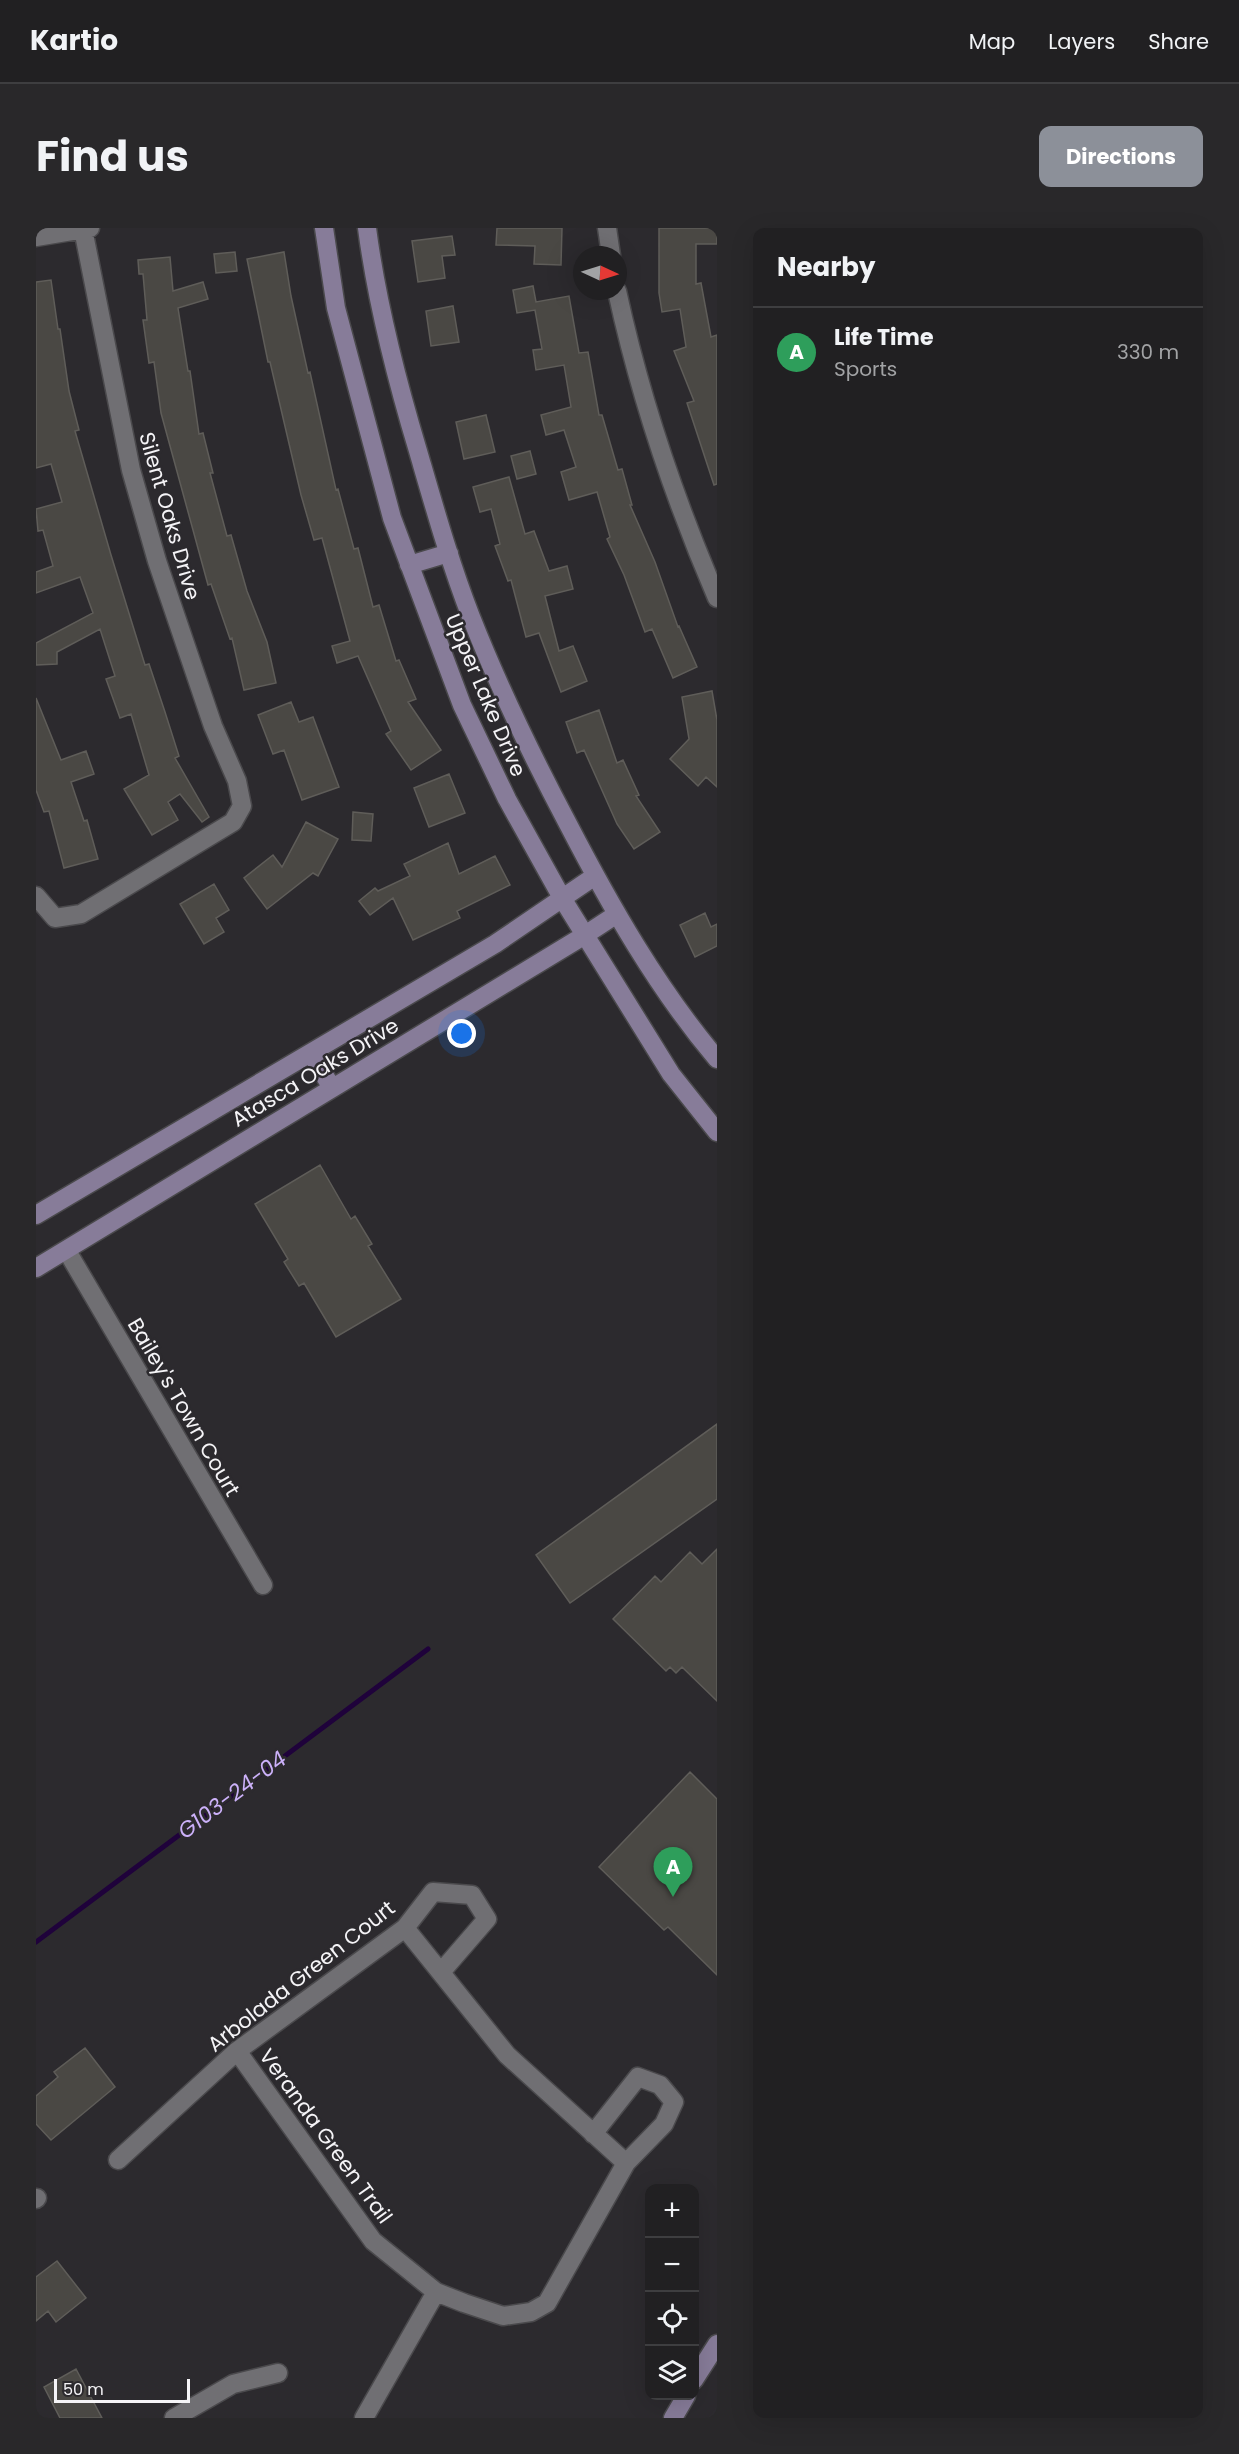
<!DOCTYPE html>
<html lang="en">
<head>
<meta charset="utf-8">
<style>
  :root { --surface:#212022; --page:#29282a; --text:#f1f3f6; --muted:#a2a3a5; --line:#3e3e40; --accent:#8c9099 }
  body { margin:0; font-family:Poppins,sans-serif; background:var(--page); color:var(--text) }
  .controls { position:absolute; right:18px; bottom:18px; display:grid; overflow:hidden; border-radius:12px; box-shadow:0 6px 24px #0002 }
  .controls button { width:54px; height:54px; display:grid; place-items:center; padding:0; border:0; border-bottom:2px solid var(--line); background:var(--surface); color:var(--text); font:30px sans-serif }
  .compass { position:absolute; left:537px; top:18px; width:54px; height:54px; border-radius:50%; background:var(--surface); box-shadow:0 6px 24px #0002; rotate:94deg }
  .scale { position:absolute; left:18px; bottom:15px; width:136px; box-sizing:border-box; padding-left:6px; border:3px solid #f5f4f7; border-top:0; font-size:16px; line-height:21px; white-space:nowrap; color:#f5f4f7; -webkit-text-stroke:4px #2c2a2e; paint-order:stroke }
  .you { position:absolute; left:426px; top:806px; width:21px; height:21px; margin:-15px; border:4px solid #fff; border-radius:50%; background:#1a73e8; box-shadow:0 0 0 9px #1a73e833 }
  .badge { display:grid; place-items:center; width:39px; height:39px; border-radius:50%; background:var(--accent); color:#fff; font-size:20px; font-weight:700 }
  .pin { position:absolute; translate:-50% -50px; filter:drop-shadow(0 2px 3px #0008) }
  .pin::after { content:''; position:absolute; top:32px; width:21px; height:18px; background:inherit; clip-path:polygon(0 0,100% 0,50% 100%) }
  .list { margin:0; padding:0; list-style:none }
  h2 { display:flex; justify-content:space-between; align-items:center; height:78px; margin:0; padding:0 24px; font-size:26px }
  h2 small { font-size:20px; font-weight:400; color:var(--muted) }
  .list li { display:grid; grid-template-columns:39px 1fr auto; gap:18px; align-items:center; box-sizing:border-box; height:90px; padding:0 24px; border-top:2px solid var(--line) }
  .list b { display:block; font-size:22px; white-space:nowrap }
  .list p { margin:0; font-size:20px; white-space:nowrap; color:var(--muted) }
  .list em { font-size:20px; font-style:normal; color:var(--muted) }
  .icon { flex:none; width:33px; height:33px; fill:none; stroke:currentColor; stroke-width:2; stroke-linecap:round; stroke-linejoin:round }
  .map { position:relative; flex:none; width:681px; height:2190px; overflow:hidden; border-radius:12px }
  header { display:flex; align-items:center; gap:36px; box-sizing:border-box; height:84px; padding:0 30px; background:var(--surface); border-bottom:2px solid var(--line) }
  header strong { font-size:28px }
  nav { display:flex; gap:33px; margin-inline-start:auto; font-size:21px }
  .intro { display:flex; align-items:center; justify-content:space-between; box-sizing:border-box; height:144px; padding:0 36px }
  h1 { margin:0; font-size:42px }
  .button { padding:15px 27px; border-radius:12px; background:var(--accent); color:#fff; font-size:21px; font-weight:700 }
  main { display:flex; gap:36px; padding:0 36px }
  aside { flex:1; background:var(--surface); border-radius:12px; box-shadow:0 6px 24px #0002 }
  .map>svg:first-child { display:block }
</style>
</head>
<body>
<header>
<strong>Kartio</strong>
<nav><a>Map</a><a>Layers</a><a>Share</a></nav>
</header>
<div class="intro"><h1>Find us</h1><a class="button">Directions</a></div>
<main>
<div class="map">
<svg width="681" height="2190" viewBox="0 0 681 2190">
  <rect width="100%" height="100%" fill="#2c2a2e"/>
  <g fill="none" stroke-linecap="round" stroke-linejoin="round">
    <path stroke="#1f023b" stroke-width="5" d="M 0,1714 L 392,1421"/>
  </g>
  <path fill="#4a4844" stroke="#5f5d59" stroke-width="1.5" d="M 461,0 L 526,0 L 525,37 L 498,36 L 499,18 L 460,17 Z
    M 623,0 L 681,0 L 681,16 L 660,16 L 660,56 L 665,55 L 675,109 L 681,107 L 681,256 L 678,257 L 651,175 L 658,173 L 638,123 L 650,119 L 644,81 L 626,84 L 623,65 Z
    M 416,8 L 419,27 L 406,28 L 409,50 L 382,54 L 376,13 Z
    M 199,24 L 201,43 L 180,45 L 178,26 Z
    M 248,24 L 255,68 L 272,145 L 274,144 L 300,262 L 302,261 L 318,321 L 322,320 L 337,379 L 343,377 L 360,433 L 363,432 L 380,471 L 372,474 L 405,522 L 375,542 L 350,506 L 355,503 L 322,428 L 301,435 L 296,418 L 314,413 L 286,310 L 278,312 L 265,267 L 234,134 L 232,134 L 211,31 Z
    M 134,29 L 137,63 L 167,54 L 172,71 L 142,80 L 152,143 L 154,143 L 163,206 L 167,205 L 177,245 L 174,245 L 191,308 L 195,307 L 211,363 L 231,414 L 240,455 L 208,462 L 196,410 L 194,411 L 175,356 L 172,357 L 125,185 L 118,134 L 113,135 L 107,92 L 111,92 L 107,46 L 103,46 L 102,32 Z
    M 15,52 L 22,101 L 24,101 L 33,163 L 43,202 L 39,203 L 75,327 L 109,437 L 113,436 L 129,484 L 143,528 L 139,530 L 173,589 L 166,594 L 144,566 L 132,574 L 142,592 L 116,607 L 88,561 L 113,547 L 95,486 L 84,490 L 70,451 L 79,448 L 64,401 L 21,424 L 21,436 L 0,437 L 0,415 L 57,385 L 44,349 L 0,365 L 0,344 L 17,338 L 7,302 L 2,303 L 0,281 L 26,274 L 15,236 L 0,240 L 0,54 Z
    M 497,58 L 500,74 L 533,68 L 543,125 L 552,124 L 563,187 L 566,187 L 582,242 L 586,241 L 596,277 L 594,277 L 619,334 L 642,399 L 643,398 L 661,439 L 637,450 L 616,401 L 609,404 L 588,347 L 571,311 L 574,309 L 561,264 L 533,272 L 525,244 L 540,239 L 528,202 L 510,207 L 505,187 L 535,179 L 528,137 L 500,142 L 497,122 L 506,121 L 499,82 L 481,85 L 477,62 Z
    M 417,78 L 423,114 L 395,118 L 390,83 Z
    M 450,187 L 459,224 L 428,231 L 420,194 Z
    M 494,223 L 500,246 L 481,251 L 475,228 Z
    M 473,249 L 489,306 L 498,303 L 513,343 L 531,338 L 537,361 L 509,368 L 523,423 L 537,418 L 551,453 L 525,464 L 503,405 L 490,409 L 475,352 L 472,353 L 459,318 L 464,316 L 455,281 L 444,284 L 437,259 Z
    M 676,463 L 681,492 L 681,559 L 670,549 L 662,558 L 634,531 L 653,511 L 646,469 Z
    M 0,470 L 25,532 L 50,523 L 58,546 L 35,554 L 48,593 L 51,592 L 62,631 L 28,640 L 13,583 L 8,584 L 0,562 Z
    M 255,474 L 263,494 L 277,489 L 303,559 L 266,572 L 248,522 L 237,526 L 222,487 Z
    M 563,482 L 581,535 L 587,532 L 603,567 L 600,568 L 624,604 L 598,621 L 581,596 L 548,522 L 541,525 L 530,494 Z
    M 413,546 L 429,585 L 393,599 L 378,560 Z
    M 317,584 L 337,586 L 335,613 L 316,612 Z
    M 270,594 L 302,611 L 282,648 L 277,645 L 231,681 L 208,650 L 237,627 L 246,639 Z
    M 412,615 L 423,646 L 459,628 L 474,657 L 421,683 L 424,690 L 377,712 L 357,670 L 334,687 L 323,673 L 339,660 L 342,663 L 374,648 L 368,636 Z
    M 178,656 L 193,682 L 180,690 L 188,704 L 168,716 L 144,676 Z
    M 669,685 L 675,699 L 681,696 L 681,718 L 659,729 L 644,697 Z
    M 284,937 L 315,991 L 319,988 L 336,1016 L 332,1018 L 365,1071 L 300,1109 L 268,1055 L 263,1058 L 248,1034 L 252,1031 L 219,976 Z
    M 681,1196 L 681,1271 L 534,1375 L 500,1327 Z
    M 681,1321 L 681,1473 L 646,1439 L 640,1445 L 634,1439 L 630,1443 L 577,1391 L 619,1348 L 625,1354 L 654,1324 L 666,1336 Z
    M 654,1544 L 681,1571 L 681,1747 L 632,1699 L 628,1702 L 563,1639 Z
    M 49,1820 L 79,1859 L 15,1912 L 0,1896 L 0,1868 L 22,1849 L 18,1844 Z
    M 21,2033 L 50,2070 L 20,2094 L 12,2083 L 0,2093 L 0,2049 Z
    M 40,2141 L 66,2190 L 24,2190 L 8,2159 Z"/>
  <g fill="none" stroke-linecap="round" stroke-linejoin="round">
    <g stroke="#4a494c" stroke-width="21">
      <path id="street" d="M 571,0 L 575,27
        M 0,9 L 54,0
        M 581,63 C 604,169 638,270 681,370
        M 0,668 L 19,690 L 45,686 L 197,594 L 206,578 L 201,553 L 177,498 L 121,333 L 95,242 L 47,1
        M 31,1023 L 227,1357
        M 369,1700 L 471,1827 L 590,1935
        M 201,1823 L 337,2013 L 400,2064 L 428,2075 L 467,2088 L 495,2084 L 511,2075 L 590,1935 L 628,1896 L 638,1874 L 624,1857 L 602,1849 L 557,1906
        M 82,1932 L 201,1823 L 369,1700 L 397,1664 L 436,1667 L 451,1691 L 406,1743
        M 0,1971 L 1,1970
        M 138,2190 L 197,2156 L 242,2145
        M 328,2190 L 400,2064"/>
    </g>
    <g stroke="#4a494c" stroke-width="21">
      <path id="secondary" d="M 288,0 L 300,80 L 356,290 L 426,477 L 471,571 L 526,670 L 635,846 L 681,904
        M 331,0 C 341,76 360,150 382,223 C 398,278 414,335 435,389 C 463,460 496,528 532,596 C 574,677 621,760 681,831
        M 373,337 L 413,325
        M 275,825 L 296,860
        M 0,987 L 459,716 L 559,648
        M 0,1040 L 549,707 L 581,686
        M 658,2152 L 681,2116
        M 637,2190 L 650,2168"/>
    </g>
    <use href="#street" stroke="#706f73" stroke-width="18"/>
    <use href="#secondary" stroke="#877c99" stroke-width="18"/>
  </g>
  <g text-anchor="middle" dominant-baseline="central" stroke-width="5" stroke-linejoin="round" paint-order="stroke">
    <g font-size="21" fill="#f5f4f7" stroke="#2c2a2e">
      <text transform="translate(134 288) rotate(74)">Silent Oaks Drive</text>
      <text transform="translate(450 467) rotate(67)">Upper Lake Drive</text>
      <text transform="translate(279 844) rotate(-31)">Atasca Oaks Drive</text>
      <text transform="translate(148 1179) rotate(60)">Bailey's Town Court</text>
      <text transform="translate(265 1748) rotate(-38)">Arbolada Green Court</text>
      <text transform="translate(290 1908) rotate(54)">Veranda Green Trail</text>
    </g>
    <g font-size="22" font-style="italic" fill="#ccb1f9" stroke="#2c2a2e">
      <text transform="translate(196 1567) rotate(-37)">G103-24-04</text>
    </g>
  </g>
</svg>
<div class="controls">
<button>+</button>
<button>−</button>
<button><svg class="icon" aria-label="locate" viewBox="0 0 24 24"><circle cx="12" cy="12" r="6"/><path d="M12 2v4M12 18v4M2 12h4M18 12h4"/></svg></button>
<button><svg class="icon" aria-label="layers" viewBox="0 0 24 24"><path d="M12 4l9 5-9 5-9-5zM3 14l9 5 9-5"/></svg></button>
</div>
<svg class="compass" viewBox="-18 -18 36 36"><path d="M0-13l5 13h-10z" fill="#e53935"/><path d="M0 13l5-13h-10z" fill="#a2a3a5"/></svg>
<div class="scale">50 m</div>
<div class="you"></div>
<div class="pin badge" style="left:637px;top:1669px;background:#2e9e5b">A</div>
</div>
<aside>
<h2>Nearby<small></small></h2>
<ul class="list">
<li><span class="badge" style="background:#2e9e5b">A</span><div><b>Life Time</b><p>Sports</p></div><em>330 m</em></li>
</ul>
</aside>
</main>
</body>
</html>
